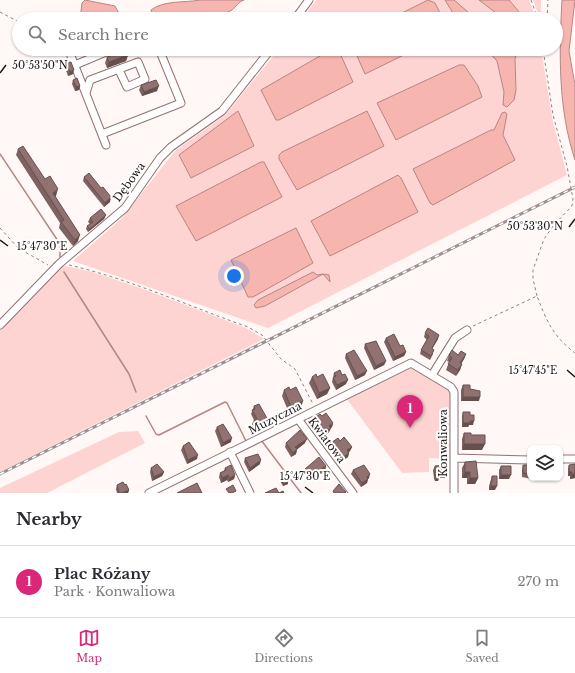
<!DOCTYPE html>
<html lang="en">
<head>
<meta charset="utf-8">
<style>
  :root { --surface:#fff; --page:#f2f2f3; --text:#2b2b33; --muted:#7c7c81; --line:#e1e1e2; --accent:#db2777 }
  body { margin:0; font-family:"Libre Baskerville",serif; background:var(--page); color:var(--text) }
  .controls { position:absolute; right:12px; bottom:12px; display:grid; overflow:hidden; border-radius:8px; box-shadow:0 1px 3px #0004 }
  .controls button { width:36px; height:36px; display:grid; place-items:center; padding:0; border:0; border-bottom:1px solid var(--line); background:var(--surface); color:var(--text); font:20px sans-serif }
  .you { position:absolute; left:234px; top:276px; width:14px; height:14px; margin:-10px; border:3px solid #fff; border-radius:50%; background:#1a73e8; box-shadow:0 0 0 6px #1a73e833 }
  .badge { display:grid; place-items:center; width:26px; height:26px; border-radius:50%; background:var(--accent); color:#fff; font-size:13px; font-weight:700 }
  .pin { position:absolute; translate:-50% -33px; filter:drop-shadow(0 1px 2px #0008) }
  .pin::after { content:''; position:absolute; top:21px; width:14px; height:12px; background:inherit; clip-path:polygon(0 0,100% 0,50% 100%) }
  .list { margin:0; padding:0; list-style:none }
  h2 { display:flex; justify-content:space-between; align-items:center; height:52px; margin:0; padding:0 16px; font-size:17px }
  h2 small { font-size:13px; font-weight:400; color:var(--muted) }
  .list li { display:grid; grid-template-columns:26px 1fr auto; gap:12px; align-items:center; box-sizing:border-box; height:72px; padding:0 16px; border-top:1px solid var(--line) }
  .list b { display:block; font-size:15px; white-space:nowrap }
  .list p { margin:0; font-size:13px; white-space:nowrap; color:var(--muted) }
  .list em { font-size:13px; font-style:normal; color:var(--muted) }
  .icon { flex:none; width:22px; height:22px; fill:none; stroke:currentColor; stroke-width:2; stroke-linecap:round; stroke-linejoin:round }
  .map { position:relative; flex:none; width:575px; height:493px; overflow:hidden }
  .search { position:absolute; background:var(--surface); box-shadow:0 1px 3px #0004; left:12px; right:12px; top:12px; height:44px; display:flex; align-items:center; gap:10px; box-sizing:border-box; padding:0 14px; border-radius:22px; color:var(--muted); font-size:15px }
  .sheet { height:124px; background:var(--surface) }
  nav { display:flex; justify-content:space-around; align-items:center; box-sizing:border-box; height:56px; border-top:1px solid var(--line); background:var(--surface); font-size:11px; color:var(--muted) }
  nav a { display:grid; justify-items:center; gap:2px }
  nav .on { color:var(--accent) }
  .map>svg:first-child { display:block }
</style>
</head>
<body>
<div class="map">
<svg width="575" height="493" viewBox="0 0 575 493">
  <rect width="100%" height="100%" fill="#fff8f7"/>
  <path fill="#fdd4d1" d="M 316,0 L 529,0 L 537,19 L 302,19 Z
    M 533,0 L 541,0 L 541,13 L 538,13 Z
    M 279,49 L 541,49 L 553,122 L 567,175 L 268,328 L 73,261 L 122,218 L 175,151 L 225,115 Z
    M 61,265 L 93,272 L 146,290 L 246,328 L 264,339 L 0,472 L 0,329 Z
    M 411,366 L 449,390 L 451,394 L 451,459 L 429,458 L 429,472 L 402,473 L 346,398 Z
    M 138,431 L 145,443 L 47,493 L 0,493 L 0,488 L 119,432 Z"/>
  <path fill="#f7b5b0" stroke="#b78682" d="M 85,0 L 115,6 L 122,19 L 80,19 L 82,3 Z
    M 200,0 L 244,0 C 238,2 236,7 232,10 C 209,23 176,21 152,14 L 151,10 C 164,0 184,3 200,0 Z
    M 428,0 L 435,3 L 443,19 L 390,19 Z
    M 445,0 L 454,0 L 476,19 L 456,18 Z
    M 479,0 L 509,0 L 525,19 L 504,19 Z
    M 562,0 L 575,0 L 569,51 L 575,85 L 575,160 C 558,108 559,54 562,0 Z
    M 332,49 L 338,49 L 353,82 L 279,120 L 276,120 L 261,90 Z
    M 354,49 L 416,49 L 365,74 Z
    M 486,49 L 517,49 L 515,59 L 516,90 L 514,100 L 507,107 L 503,105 L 504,92 L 497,61 Z
    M 459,65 L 464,65 L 478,86 L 482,97 L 396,140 L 377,103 Z
    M 238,111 L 254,146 L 191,178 L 179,155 Z
    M 367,111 L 384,146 L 297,190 L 279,159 L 279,155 L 282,152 Z
    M 505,112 L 507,114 L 503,135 L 515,160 L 433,205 L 430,203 L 413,169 L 491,130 L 494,130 L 502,113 Z
    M 261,162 L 264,162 L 282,197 L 196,241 L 176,206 Z
    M 398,175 L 401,178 L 418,212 L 330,256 L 311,221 Z
    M 296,228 L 313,263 L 253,297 L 248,297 L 231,260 Z
    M 313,272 L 317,275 L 323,274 L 329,275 L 330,282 L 323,274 L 265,306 L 256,308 L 254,305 L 258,300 Z"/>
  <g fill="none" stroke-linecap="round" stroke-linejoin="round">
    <path stroke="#b78682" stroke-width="1.5" d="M 0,154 L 60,244 L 60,257
      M 64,272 L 129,374 L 136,392
      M 146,416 L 156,434 L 159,435 L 225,402 L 227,403 L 246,441
      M 261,440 L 301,493"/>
    <g stroke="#917270" stroke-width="9">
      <path id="minor" d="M 295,19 L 309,0
        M 71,56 L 106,145
        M 75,65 L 113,49
        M 86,93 L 90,80 L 138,62 L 145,79 L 127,87 L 119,70
        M 102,134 L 181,103 L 159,49
        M 0,325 L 59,264 L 125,208 L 160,158 L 171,147 L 222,111 L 271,49
        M 432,375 L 455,338 L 467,330
        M 298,419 L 353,493
        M 230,452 L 250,493
        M 454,458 L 530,460
        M 560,459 L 575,459
        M 149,493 L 411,363 L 451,387 L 454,392 L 454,493"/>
    </g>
    <path stroke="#8d8382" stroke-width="1" stroke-dasharray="3 3" stroke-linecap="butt" d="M 531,0 L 538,19
      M 0,12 L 19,22
      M 547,19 L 548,0
      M 60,49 L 65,52
      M 0,228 L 18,248 L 48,265
      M 69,265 C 130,279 188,306 248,327 L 262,335 L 281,359 L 295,369 L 313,404
      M 537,296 L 533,279 L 533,270 L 544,239 L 553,226 L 572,206 L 573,199 L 567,166 L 553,115 L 543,49
      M 473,326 L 537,296 C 547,322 553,336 575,353"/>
    <use href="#minor" stroke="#fff" stroke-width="7"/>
    <g stroke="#9b9190" stroke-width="3">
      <path id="rail" d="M 0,474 L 575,187"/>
    </g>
    <use href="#rail" stroke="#fff" stroke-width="1.5" stroke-dasharray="4.5" stroke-linecap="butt"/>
  </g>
  <path fill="#7d6260" d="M 128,55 L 126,61 L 107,68 L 105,63 L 107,57 Z
    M 66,64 L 73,74 L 68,76 L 65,68 Z
    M 73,80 L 80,86 L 79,90 L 75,91 L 72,84 Z
    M 141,85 L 157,91 L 142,96 L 139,90 Z
    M 18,149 L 45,179 L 56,196 L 55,196 L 78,241 L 73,246 L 59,228 L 60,223 L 16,155 Z
    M 84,177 L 110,202 L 104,207 L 83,181 Z
    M 106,215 L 104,219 L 88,232 L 86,229 L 87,226 L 90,224 L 88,222 L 90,218 Z
    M 425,333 L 438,339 L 432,349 L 433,354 L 430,360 L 420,354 L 421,350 L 427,340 L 424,337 Z
    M 386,338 L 406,352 L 404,356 L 393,361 L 384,342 Z
    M 365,344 L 386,361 L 384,365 L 374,370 L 364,348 Z
    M 346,354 L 365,375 L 355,380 L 345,358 Z
    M 466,354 L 464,359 L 461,364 L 462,364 L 460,370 L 456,376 L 446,370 L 449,362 L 447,361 L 449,355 Z
    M 334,373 L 346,384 L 336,390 L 332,382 Z
    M 312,377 L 317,377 L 330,388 L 327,394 L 317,399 L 309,383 Z
    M 463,385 L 470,389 L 479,401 L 461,401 L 461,390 Z
    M 284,390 L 301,408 L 289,413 L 282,396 Z
    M 254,406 L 267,424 L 255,430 L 252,424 L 254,420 L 251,414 Z
    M 463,412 L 470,415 L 473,425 L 469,425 L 468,427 L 462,427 L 462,416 Z
    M 322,416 L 333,423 L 332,427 L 331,428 L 329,432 L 323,437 L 312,423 L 313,419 Z
    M 217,427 L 231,442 L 221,447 L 215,431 Z
    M 464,433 L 482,450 L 462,450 L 462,439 Z
    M 286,443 L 305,443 L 297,449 L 296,454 L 291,457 L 285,447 Z
    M 331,443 L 352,447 L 350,451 L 349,452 L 348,457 L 341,462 L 330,447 Z
    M 183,446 L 197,459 L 187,464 L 181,450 Z
    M 245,458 L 260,464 L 249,472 L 244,462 Z
    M 465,462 L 478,478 L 475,484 L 467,484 L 467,478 L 462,478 L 462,468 Z
    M 523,465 L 530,465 L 530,478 L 532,478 L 532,479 L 522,477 L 522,470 Z
    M 569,465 L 575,478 L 570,479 L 570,476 L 568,476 L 568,469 Z
    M 326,466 L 325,470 L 310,481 L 303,472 L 305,469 Z
    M 435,466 L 445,478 L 439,478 L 438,481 L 435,481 L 434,479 L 433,470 Z
    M 501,466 L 509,479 L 499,479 L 499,470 Z
    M 151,468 L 164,472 L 162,476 L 152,481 L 150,472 Z
    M 225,468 L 235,475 L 234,479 L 228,482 L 227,480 L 221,483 L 219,477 L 220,473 L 224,471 Z
    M 353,470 L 369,478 L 368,479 L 367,483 L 361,487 L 351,474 Z
    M 492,476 L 495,490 L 489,490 L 489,486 Z
    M 281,479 L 288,484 L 283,486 L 280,481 Z
    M 117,485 L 125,485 L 129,490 L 128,493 L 117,493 L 116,489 Z"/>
  <path fill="#66504e" d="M 128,55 L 126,61 L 107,68 L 109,62 Z
    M 74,70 L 73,74 L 68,76 L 70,72 Z
    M 80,86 L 79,90 L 75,91 L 76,87 Z
    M 159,86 L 157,91 L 142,96 L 144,92 Z
    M 58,189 L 56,196 L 51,199 L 53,193 Z
    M 111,197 L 110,202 L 104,207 L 105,203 Z
    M 106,215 L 104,219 L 88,232 L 90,229 Z
    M 80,235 L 78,241 L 73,246 L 75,240 Z
    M 439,335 L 438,339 L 430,352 L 432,348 Z
    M 406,352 L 404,356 L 393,361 L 395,357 Z
    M 466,354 L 464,359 L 458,369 L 460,363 Z
    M 386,361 L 384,365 L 374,370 L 376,366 Z
    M 462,364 L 460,370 L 456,376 L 458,370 Z
    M 367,371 L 365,375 L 355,380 L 357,376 Z
    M 348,380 L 346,384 L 336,390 L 337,385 Z
    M 330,388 L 327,394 L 317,399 L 319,393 Z
    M 463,397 L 480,397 L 479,401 L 461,401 Z
    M 303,401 L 301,408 L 289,413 L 291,407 Z
    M 268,420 L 267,424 L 255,430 L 257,426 Z
    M 470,421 L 474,421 L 473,425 L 469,425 L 468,427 L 462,427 L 463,423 Z
    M 333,423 L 332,427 L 328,430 L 329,426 Z
    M 331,428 L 329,432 L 323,437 L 324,433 Z
    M 232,438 L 231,442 L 221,447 L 223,443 Z
    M 307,439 L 305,443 L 294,452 L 295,447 Z
    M 464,444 L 485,444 L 482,450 L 462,450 Z
    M 352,447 L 350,451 L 346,454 L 347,450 Z
    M 297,449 L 296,454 L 291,457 L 293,453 Z
    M 349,453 L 348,457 L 341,462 L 342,458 Z
    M 198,455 L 197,459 L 187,464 L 188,460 Z
    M 261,460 L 260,464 L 249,472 L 250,468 Z
    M 326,466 L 325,470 L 310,481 L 311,477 Z
    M 164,472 L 162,476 L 152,481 L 154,477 Z
    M 465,472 L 470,472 L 467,478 L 462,478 Z
    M 569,472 L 572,472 L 570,476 L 568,476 Z
    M 447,473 L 445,478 L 439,478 L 438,481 L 435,481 L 437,477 L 440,474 Z
    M 370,474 L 369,478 L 365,481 L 367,477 Z
    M 572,474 L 575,474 L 575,478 L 570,479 Z
    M 228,475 L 227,480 L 221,483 L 223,478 Z
    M 235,475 L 234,479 L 228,482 L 230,478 Z
    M 501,475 L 511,475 L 509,479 L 499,479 Z
    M 470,478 L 478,478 L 475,484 L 467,484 Z
    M 368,479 L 367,483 L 361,487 L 362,483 Z
    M 288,482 L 288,484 L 283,486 L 283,484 Z
    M 491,486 L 497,486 L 495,490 L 489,490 Z
    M 129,490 L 128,493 L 122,493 Z"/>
  <path fill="#917270" stroke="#66504e" d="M 126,50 L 128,55 L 109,62 L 107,57 Z
    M 71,62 L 74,70 L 70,72 L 66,64 Z
    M 77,78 L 80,86 L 76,87 L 73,80 Z
    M 156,80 L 159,86 L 144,92 L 141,85 Z
    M 23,146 L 45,179 L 50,176 L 58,189 L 53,193 L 80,235 L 75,240 L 61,222 L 64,220 L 18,149 Z
    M 89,173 L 101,188 L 103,187 L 111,197 L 105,203 L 84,177 Z
    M 101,209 L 106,215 L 90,229 L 87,226 L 93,222 L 90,218 Z
    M 428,328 L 439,335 L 432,348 L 434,350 L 431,356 L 421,350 L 429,336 L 425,333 Z
    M 394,334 L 400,346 L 403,345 L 406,352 L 395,357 L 386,338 Z
    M 376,341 L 386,361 L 376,366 L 365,344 Z
    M 354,350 L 367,371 L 357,376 L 346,354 Z
    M 452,350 L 458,355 L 461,351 L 466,354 L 460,363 L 462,364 L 458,370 L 448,364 L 452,358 L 449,355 Z
    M 340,370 L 342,375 L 345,374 L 348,380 L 337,385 L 333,378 L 336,376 L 334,373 Z
    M 316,374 L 317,377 L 323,374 L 330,388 L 319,393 L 312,377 Z
    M 463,385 L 470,385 L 470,389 L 480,391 L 480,397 L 463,397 Z
    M 289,387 L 290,390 L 296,387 L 303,401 L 291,407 L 284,390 Z
    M 259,404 L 268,420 L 257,426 L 254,420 L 257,419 L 252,410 L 255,409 L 254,406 Z
    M 463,412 L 470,412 L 470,415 L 474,415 L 474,421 L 470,421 L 470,423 L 463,423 Z
    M 326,413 L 333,423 L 329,426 L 331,428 L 324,433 L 313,419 L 320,414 L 322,416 Z
    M 223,424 L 232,438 L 223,443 L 217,427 Z
    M 300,430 L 307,439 L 295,447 L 297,449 L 293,453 L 286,443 Z
    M 464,433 L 471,433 L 471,435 L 485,435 L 485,444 L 464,444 Z
    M 344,437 L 352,447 L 347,450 L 349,453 L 342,458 L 331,443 L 338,438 L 340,441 Z
    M 189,442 L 198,455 L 188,460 L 183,446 Z
    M 258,454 L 261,460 L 250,468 L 245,458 Z
    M 319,457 L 326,466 L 311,477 L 305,469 Z
    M 476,461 L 478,478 L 470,478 L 470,472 L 465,472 L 465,462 Z
    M 157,464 L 164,472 L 154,477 L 151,468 Z
    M 575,464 L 575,474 L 572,474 L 572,472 L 569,472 L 569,465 Z
    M 231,465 L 235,475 L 230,478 L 228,475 L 223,478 L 220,473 L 226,470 L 225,468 Z
    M 364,465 L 370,474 L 367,477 L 368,479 L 362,483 L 353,470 Z
    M 446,465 L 447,473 L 440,474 L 440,477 L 437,477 L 435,475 L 435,466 Z
    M 523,465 L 530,465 L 530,474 L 523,473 Z
    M 501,466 L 511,466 L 511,475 L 501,475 Z
    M 492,476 L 497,476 L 497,486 L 491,486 L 491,481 L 492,481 Z
    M 286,477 L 288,482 L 283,484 L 281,479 Z
    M 123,482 L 125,485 L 126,484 L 129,490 L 122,493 L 119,493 L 117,485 Z
    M 197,483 L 202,493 L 177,493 Z
    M 339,484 L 346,492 L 345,493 L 334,493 L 333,491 Z
    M 233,485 L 236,491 L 232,493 L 229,493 L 226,489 Z
    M 276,488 L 279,493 L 283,491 L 284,493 L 265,493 Z"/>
  <path fill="none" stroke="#231716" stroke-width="1.5" d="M 0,73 L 6,65M 569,227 L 575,219M 0,240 L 8,246M 567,370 L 575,377M 305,487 L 313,493"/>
  <g text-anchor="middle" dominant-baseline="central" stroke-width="4" stroke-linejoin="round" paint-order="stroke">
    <g font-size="11" fill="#231716" stroke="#fff">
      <text transform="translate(129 182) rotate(-54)">Dębowa</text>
      <text transform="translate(275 418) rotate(-27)">Muzyczna</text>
      <text transform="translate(327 440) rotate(53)">Kwiatowa</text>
      <text transform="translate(443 443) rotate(-90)">Konwaliowa</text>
    </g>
  </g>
  <g font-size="10" text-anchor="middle" fill="#231716" stroke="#fff" stroke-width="4" stroke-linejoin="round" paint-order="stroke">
    <text x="40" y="69">50°53'50"N</text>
    <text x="535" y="230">50°53'30"N</text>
    <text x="42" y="250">15°47'30"E</text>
    <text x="533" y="374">15°47'45"E</text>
    <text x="305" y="480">15°47'30"E</text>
  </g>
</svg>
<div class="controls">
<button><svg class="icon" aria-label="layers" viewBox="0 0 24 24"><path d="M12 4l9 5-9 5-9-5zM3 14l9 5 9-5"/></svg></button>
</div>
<div class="you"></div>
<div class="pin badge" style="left:410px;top:428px">1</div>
<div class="search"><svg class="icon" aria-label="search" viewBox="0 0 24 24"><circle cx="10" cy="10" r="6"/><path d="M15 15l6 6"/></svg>Search here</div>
</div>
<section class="sheet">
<h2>Nearby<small></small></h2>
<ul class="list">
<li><span class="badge">1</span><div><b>Plac Różany</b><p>Park · Konwaliowa</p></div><em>270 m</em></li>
</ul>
</section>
<nav>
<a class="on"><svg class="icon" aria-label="map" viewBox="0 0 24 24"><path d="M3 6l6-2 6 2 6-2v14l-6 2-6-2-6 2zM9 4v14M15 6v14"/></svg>Map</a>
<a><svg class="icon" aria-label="directions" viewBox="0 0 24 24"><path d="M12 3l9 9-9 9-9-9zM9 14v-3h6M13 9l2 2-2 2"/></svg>Directions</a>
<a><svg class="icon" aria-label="saved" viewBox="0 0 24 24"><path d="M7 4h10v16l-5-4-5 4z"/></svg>Saved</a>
</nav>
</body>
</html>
